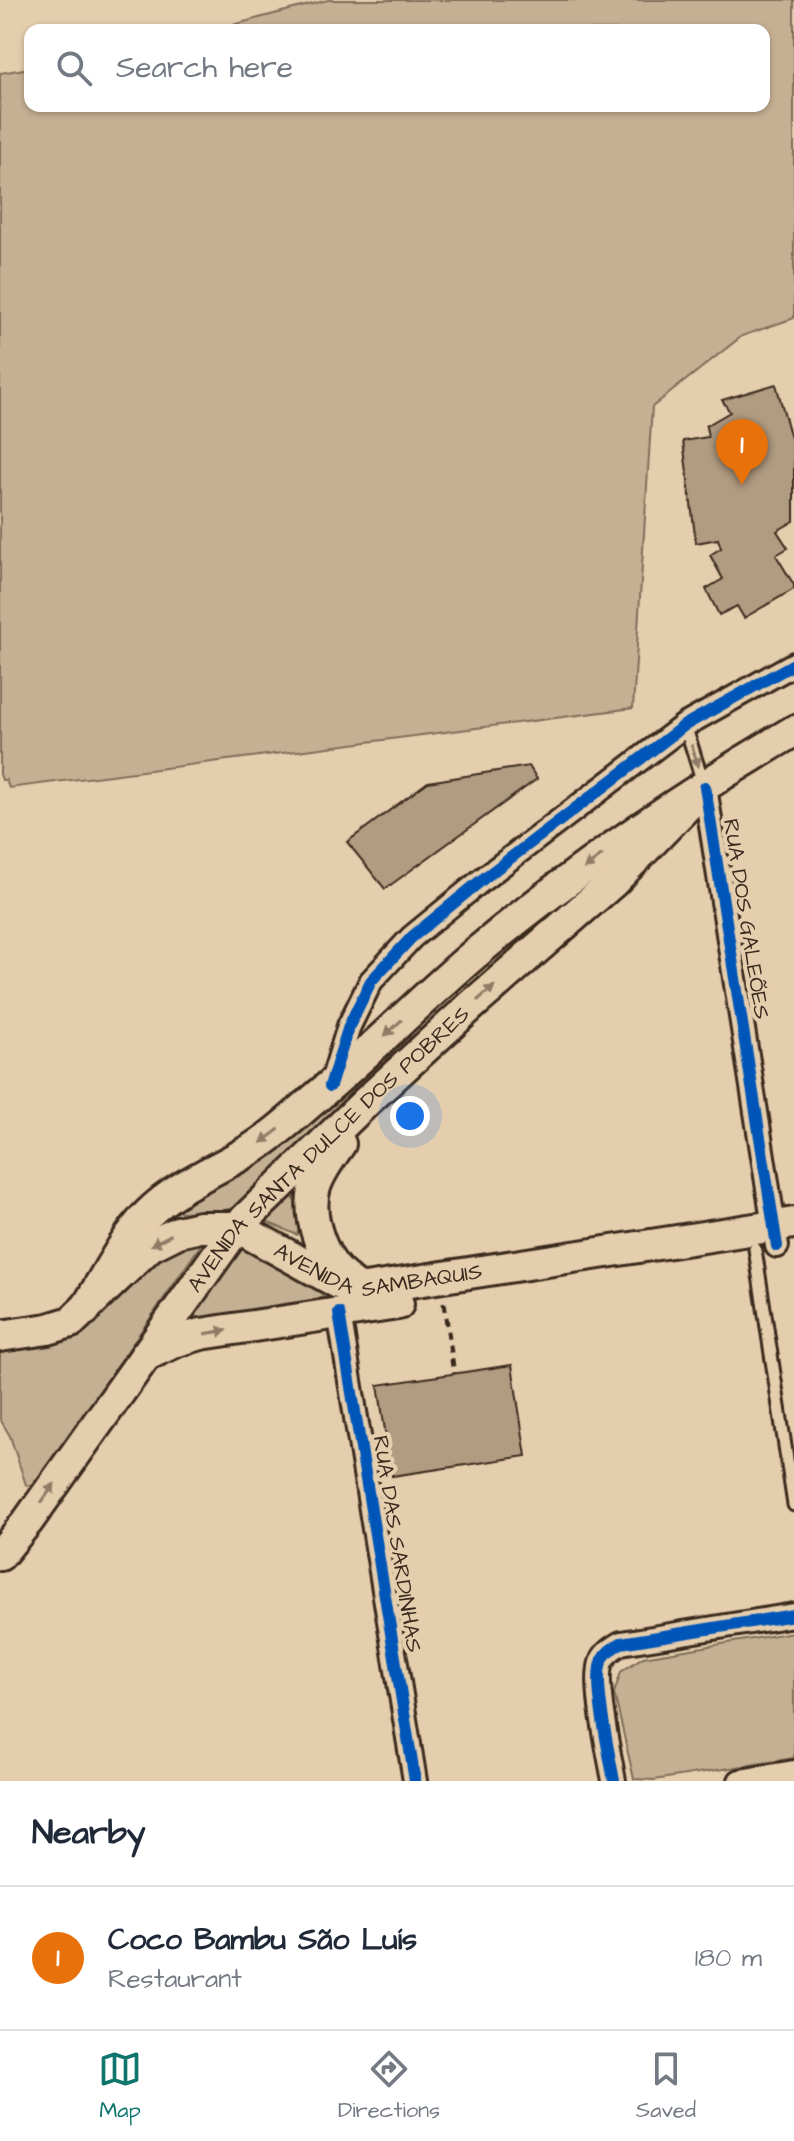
<!DOCTYPE html>
<html lang="en">
<head>
<meta charset="utf-8">
<style>
  :root { --surface:#fff; --page:#f6f6f7; --text:#1f2937; --muted:#747a83; --line:#e0e1e3; --accent:#0f766e }
  body { margin:0; font-family:"Architects Daughter",sans-serif; background:var(--page); color:var(--text) }
  .you { position:absolute; left:410px; top:1116px; width:28px; height:28px; margin:-20px; border:6px solid #fff; border-radius:50%; background:#1a73e8; box-shadow:0 0 0 12px #1a73e833 }
  .badge { display:grid; place-items:center; width:52px; height:52px; border-radius:50%; background:var(--accent); color:#fff; font-size:26px; font-weight:700 }
  .pin { position:absolute; translate:-50% -66px; filter:drop-shadow(0 2px 4px #0008) }
  .pin::after { content:''; position:absolute; top:42px; width:28px; height:24px; background:inherit; clip-path:polygon(0 0,100% 0,50% 100%) }
  .list { margin:0; padding:0; list-style:none }
  h2 { display:flex; justify-content:space-between; align-items:center; height:104px; margin:0; padding:0 32px; font-size:34px }
  h2 small { font-size:26px; font-weight:400; color:var(--muted) }
  .list li { display:grid; grid-template-columns:52px 1fr auto; gap:24px; align-items:center; box-sizing:border-box; height:144px; padding:0 32px; border-top:2px solid var(--line) }
  .list b { display:block; font-size:30px; white-space:nowrap }
  .list p { margin:0; font-size:26px; white-space:nowrap; color:var(--muted) }
  .list em { font-size:26px; font-style:normal; color:var(--muted) }
  .icon { flex:none; width:44px; height:44px; fill:none; stroke:currentColor; stroke-width:2; stroke-linecap:round; stroke-linejoin:round }
  .map { position:relative; flex:none; width:794px; height:1781px; overflow:hidden }
  .search { position:absolute; background:var(--surface); box-shadow:0 2px 6px #0004; left:24px; right:24px; top:24px; height:88px; display:flex; align-items:center; gap:20px; box-sizing:border-box; padding:0 28px; border-radius:16px; color:var(--muted); font-size:30px }
  .sheet { height:248px; background:var(--surface) }
  nav { display:flex; justify-content:space-around; align-items:center; box-sizing:border-box; height:112px; border-top:2px solid var(--line); background:var(--surface); font-size:22px; color:var(--muted) }
  nav a { display:grid; justify-items:center; gap:4px }
  nav .on { color:var(--accent) }
  .map>svg:first-child { display:block }
</style>
</head>
<body>
<div class="map">
<svg width="794" height="1781" viewBox="0 0 794 1781">
  <rect width="100%" height="100%" fill="#e5ceae"/>
  <filter id="ink" filterUnits="userSpaceOnUse"><feTurbulence type="fractalNoise" baseFrequency=".0125" numOctaves="2"/><feDisplacementMap in="SourceGraphic" scale="16" xChannelSelector="R" yChannelSelector="G"/><feConvolveMatrix kernelMatrix="1 2 1 2 8 2 1 2 1" color-interpolation-filters="sRGB"/></filter>
  <g filter="url(#ink)">
    <path fill="#c6b094" stroke="#806d59" stroke-width="2" d="M 328,0 L 794,0 L 794,318 L 742,336 L 652,407 L 633,708 L 9,788 L 6,780 L 2,780 L 0,774 L 0,73 L 30,68 L 30,106 L 764,106 L 764,30 L 213,30 Z
      M 412,1037 L 236,1207 L 225,1210 L 181,1212 L 177,1209 C 208,1186 245,1174 276,1152 L 402,1039 Z
      M 289,1196 L 294,1198 L 299,1228 L 297,1235 L 267,1222 L 266,1220 Z
      M 191,1243 L 202,1243 L 36,1484 L 30,1486 L 26,1485 L 10,1436 L 0,1419 L 0,1348 L 66,1340 L 78,1333 L 166,1251 Z
      M 244,1245 L 324,1291 L 324,1296 L 297,1305 L 192,1320 L 191,1318 L 233,1251 Z
      M 794,1632 L 794,1758 L 654,1780 L 634,1779 L 614,1693 L 621,1672 L 643,1657 Z"/>
    <path fill="#b19b81" stroke="#3b2a1e" stroke-width="2" d="M 776,384 L 794,449 L 794,521 L 777,531 L 788,548 L 776,555 L 794,585 L 794,589 L 744,618 L 737,606 L 719,615 L 706,589 L 723,579 L 710,555 L 721,548 L 718,539 L 696,543 L 683,441 L 708,437 L 706,426 L 730,412 L 722,400 Z
      M 529,766 L 537,779 L 385,889 L 347,842 L 428,782 Z
      M 512,1365 L 526,1456 L 392,1476 L 378,1385 Z"/>
    <g fill="none" stroke-linecap="round" stroke-linejoin="round">
      <g stroke="#3b2a1e" stroke-width="17">
        <path id="lane" d="M 685,725 L 704,786
          M 755,1249 L 794,1505"/>
      </g>
      <g stroke="#3b2a1e" stroke-width="28">
        <path id="street" d="M 705,787 L 777,1246
          M 331,1085 L 349,1026 L 371,981 L 412,937 L 483,879 L 685,725 L 794,664
          M 339,1313 L 415,1781
          M 614,1781 C 610,1757 592,1679 602,1660 C 606,1652 613,1648 621,1643 L 794,1615
          M 740,1781 L 794,1772"/>
      </g>
      <g stroke="#3b2a1e" stroke-width="36">
        <g id="secondary">
          <path d="M 340,1144 C 331,1157 320,1171 315,1187 C 306,1217 323,1264 349,1281"/>
          <path d="M 85,1310 C 103,1281 125,1237 148,1214 C 177,1185 215,1171 250,1150 C 272,1137 291,1119 311,1102 C 368,1054 420,1000 477,952 C 576,869 683,796 794,731"/>
          <path id="s1" d="M 0,1336 L 48,1329 L 71,1322 L 150,1246 L 178,1232 L 200,1227 L 237,1227 L 338,1283 L 351,1287 L 365,1289 L 794,1223"/>
          <path d="M 145,1356 L 177,1341 L 201,1334 L 398,1304"/>
          <path id="s2" d="M 0,1555 L 28,1521 L 237,1227 L 366,1102 L 472,1005 L 612,883 L 705,787"/>
        </g>
      </g>
      <path stroke="#3b2a1e" stroke-width="5" stroke-dasharray="8 6" stroke-linecap="butt" d="M 444,1303 L 454,1374"/>
      <use href="#lane" stroke="#e5ceae" stroke-width="11"/>
      <use href="#street" stroke="#e5ceae" stroke-width="22"/>
      <use href="#secondary" stroke="#e5ceae" stroke-width="30"/>
      <g stroke="#e5ceae" stroke-width="17">
        <path id="cycleway" d="M 705,787 L 777,1246
          M 330,1086 L 349,1026 L 371,981 L 412,937 L 483,879 L 685,725 L 794,664
          M 339,1313 L 415,1781
          M 614,1781 C 610,1757 592,1679 602,1660 C 606,1652 613,1648 621,1643 L 794,1615"/>
      </g>
      <use href="#cycleway" stroke="#0057b8" stroke-width="12"/>
    </g>
    <defs><path id="oneway-solid" d="M-6-.8H1V-3.2L6.5 0L1 3.2V.8H-6Z" transform="scale(2)"/></defs>
    <g fill="#907c66">
      <use href="#oneway-solid" transform="translate(695 756) rotate(72)"/>
      <use href="#oneway-solid" transform="translate(593 862) rotate(143)"/>
      <use href="#oneway-solid" transform="translate(486 993) rotate(-41)"/>
      <use href="#oneway-solid" transform="translate(393 1028) rotate(137)"/>
      <use href="#oneway-solid" transform="translate(270 1136) rotate(143)"/>
      <use href="#oneway-solid" transform="translate(161 1240) rotate(152)"/>
      <use href="#oneway-solid" transform="translate(216 1332) rotate(-9)"/>
      <use href="#oneway-solid" transform="translate(48 1493) rotate(-55)"/>
    </g>
  </g>
  <g text-anchor="middle" dominant-baseline="central" stroke-width="8" stroke-linejoin="round" paint-order="stroke">
    <g font-size="22" fill="#3b2a1e" stroke="#e5ceae">
      <text transform="translate(746 919) rotate(81)">RUA DOS GALEÕES</text>
      <text stroke="none"><textPath href="#s2" startOffset="524">AVENIDA SANTA DULCE DOS POBRES</textPath></text>
      <text stroke="none"><textPath href="#s1" startOffset="426">AVENIDA SAMBAQUIS</textPath></text>
      <text transform="translate(397 1544) rotate(81)">RUA DAS SARDINHAS</text>
    </g>
  </g>
</svg>
<div class="you"></div>
<div class="pin badge" style="left:742px;top:485px;background:#e8710a">1</div>
<div class="search"><svg class="icon" aria-label="search" viewBox="0 0 24 24"><circle cx="10" cy="10" r="6"/><path d="M15 15l6 6"/></svg>Search here</div>
</div>
<section class="sheet">
<h2>Nearby<small></small></h2>
<ul class="list">
<li><span class="badge" style="background:#e8710a">1</span><div><b>Coco Bambu São Luís</b><p>Restaurant</p></div><em>180 m</em></li>
</ul>
</section>
<nav>
<a class="on"><svg class="icon" aria-label="map" viewBox="0 0 24 24"><path d="M3 6l6-2 6 2 6-2v14l-6 2-6-2-6 2zM9 4v14M15 6v14"/></svg>Map</a>
<a><svg class="icon" aria-label="directions" viewBox="0 0 24 24"><path d="M12 3l9 9-9 9-9-9zM9 14v-3h6M13 9l2 2-2 2"/></svg>Directions</a>
<a><svg class="icon" aria-label="saved" viewBox="0 0 24 24"><path d="M7 4h10v16l-5-4-5 4z"/></svg>Saved</a>
</nav>
</body>
</html>
